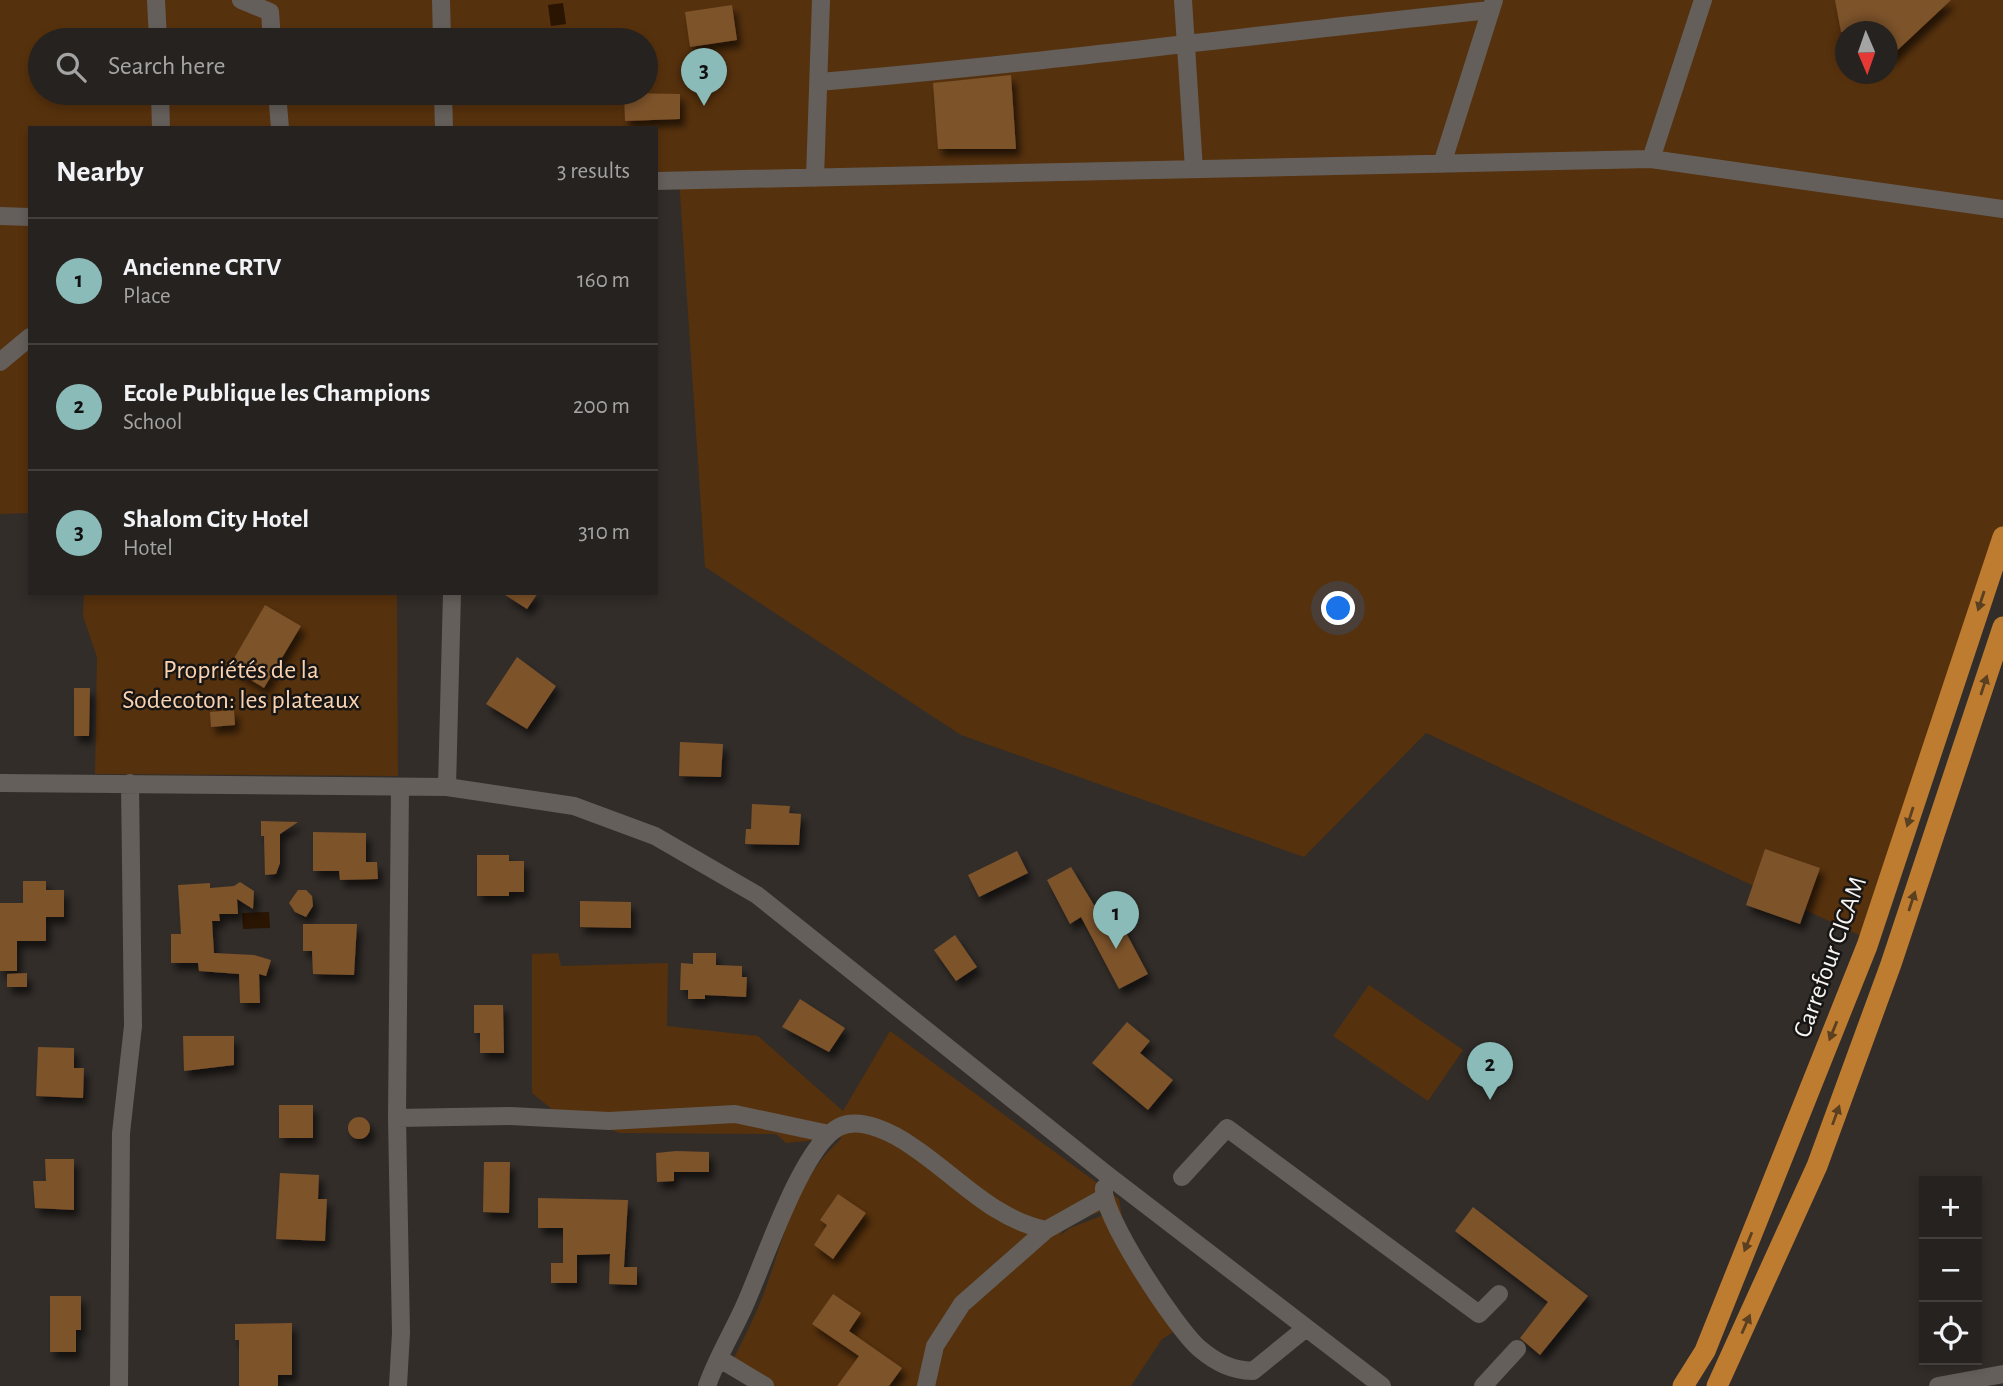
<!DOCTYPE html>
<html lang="en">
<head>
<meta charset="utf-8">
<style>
  :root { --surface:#26221f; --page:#322f2c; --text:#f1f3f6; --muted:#a4a4a4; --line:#423f3d; --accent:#8bbbb9 }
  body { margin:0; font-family:"Alegreya Sans",sans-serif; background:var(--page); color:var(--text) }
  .controls { position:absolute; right:21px; bottom:21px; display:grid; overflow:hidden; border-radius:0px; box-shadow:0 4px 10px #0003 }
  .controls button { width:63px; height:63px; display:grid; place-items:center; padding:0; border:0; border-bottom:2px solid var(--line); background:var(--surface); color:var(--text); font:35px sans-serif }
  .compass { position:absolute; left:1835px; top:21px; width:63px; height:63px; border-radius:50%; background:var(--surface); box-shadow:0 4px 10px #0003; rotate:178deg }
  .you { position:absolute; left:1339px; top:609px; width:24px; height:24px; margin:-18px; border:5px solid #fff; border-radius:50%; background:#1a73e8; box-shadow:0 0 0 10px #1a73e833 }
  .badge { display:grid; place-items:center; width:46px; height:46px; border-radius:50%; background:var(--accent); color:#111; font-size:23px; font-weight:700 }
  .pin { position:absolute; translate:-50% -58px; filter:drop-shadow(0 2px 4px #0008) }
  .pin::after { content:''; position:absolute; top:37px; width:24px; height:21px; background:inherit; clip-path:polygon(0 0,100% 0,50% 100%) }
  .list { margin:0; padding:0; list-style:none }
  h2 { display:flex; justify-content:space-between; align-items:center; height:91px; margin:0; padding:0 28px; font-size:30px }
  h2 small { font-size:23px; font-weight:400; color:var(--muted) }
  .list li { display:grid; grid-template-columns:46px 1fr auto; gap:21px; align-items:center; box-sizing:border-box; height:126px; padding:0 28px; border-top:2px solid var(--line) }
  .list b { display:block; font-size:26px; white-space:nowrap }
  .list p { margin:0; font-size:23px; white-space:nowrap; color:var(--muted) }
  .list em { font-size:23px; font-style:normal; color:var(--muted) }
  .icon { flex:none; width:38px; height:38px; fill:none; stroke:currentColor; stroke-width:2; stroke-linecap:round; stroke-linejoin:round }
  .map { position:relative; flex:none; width:2003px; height:1386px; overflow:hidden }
  .search { position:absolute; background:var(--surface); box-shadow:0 4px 10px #0003; left:28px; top:28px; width:630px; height:77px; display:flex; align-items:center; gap:18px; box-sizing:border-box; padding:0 24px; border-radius:38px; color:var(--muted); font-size:26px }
  .panel { position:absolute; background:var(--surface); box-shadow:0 4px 10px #0003; left:28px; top:126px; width:630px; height:469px; border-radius:0px }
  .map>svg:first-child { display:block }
</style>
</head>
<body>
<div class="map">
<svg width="2003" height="1386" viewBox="0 0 2003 1386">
  <defs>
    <filter id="shadow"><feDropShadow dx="4.5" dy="7" stdDeviation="3.5" flood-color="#0009"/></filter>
  </defs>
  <rect width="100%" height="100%" fill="#322d29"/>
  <path fill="#56310d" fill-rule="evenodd" d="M 0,0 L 2003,0 L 2003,559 L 1874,942 L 1426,733 L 1304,857 L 961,735 L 705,567 L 679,179 L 656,179 L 656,128 L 30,128 L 30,513 L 0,514 ZM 1846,32 L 1888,32 L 1888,74 L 1846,74 ZM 40,40 L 646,40 L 646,93 L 40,93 Z
    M 84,593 L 397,593 L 398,776 L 95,774 L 97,657 L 83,616 Z
    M 558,953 L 561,966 L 668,963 L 667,1026 L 758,1036 L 843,1111 L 890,1031 L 1119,1199 L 1122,1217 L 1104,1211 L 1067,1222 L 1060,1236 L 1046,1247 L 1070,1228 L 1106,1214 L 1174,1321 L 1172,1333 L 1162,1339 L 1131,1386 L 765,1386 L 731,1364 C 743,1340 756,1315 765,1290 C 785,1236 796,1179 841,1139 L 841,1135 L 840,1138 L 786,1143 L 776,1134 L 620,1133 L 553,1110 L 532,1093 L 532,954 Z
    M 1369,985 L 1463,1050 L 1428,1101 L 1333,1036 Z"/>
  <path fill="#2a1402" d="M 563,3 L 566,24 L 551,26 L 548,5 Z
    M 269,912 L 270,928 L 243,929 L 242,913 Z"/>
  <path fill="#7d522c" filter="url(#shadow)" d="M 1835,0 L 1951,0 L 1887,60 L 1887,32 L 1841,32 Z
    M 732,5 L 737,40 L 690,47 L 685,12 Z
    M 1011,75 L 1016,149 L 938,149 L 933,83 Z
    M 624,93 L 680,94 L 680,119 L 625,121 Z
    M 502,593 L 538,593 L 527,609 Z
    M 265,605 L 301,626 L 264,688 L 229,667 Z
    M 517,657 L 556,686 L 527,729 L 486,704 Z
    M 74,688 L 90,688 L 89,736 L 74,736 Z
    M 234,710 L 235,725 L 211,727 L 210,712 Z
    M 680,742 L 723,744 L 721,777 L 679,776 Z
    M 752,804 L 790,806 L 789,813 L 801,814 L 799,845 L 745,844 L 746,829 L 751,829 Z
    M 261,821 L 298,822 L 280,834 L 280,863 L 276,874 L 265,875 L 264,836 L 261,836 Z
    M 313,832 L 366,833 L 366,862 L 377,862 L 378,879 L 340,880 L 339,871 L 313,871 Z
    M 1765,849 L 1820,868 L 1800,924 L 1746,905 Z
    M 1017,851 L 1028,873 L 979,897 L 968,875 Z
    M 477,855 L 509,855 L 509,861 L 524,861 L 524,892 L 509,892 L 509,896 L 477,896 Z
    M 1071,867 L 1100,915 L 1113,908 L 1148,974 L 1119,989 L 1081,917 L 1070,924 L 1047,880 Z
    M 23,881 L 46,881 L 46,890 L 64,890 L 64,917 L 46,917 L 46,941 L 17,941 L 17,971 L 0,971 L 0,903 L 23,903 Z
    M 240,882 L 254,891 L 253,909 L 237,899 L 238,914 L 219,914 L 220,921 L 212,921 L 214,953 L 254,955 L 271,960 L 266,976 L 259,974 L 260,1003 L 240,1003 L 239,974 L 199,971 L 198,963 L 171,963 L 171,934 L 181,934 L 178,885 L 210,883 L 210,888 L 234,886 Z
    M 298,890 L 306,890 L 312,896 L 313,906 L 306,917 L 295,912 L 289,903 Z
    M 580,901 L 631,902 L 631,928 L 580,927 Z
    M 303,924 L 357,924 L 354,975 L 313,974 L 312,951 L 303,951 Z
    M 955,935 L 977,967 L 956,981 L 934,950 Z
    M 693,953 L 716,953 L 716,965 L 742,966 L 742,977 L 747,977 L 746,997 L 705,995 L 705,999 L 688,999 L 688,990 L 680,990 L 681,963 L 693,964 Z
    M 27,973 L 27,987 L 7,987 L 7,974 Z
    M 800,999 L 845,1028 L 829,1052 L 782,1027 Z
    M 474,1005 L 503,1005 L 504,1053 L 480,1053 L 480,1033 L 474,1033 Z
    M 1127,1022 L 1150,1041 L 1140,1053 L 1173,1080 L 1148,1110 L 1092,1063 Z
    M 183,1036 L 234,1036 L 234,1065 L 184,1071 Z
    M 38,1047 L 74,1048 L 74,1068 L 84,1068 L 83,1098 L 36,1096 Z
    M 279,1105 L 313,1105 L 313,1138 L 279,1138 Z
    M348 1128a11 11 0 1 1 22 0a11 11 0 1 1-22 0Z
    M 676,1151 L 709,1152 L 709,1172 L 674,1172 L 674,1181 L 657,1182 L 656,1153 Z
    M 45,1159 L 74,1159 L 74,1210 L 35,1208 L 33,1181 L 46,1181 Z
    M 484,1162 L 510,1162 L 509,1213 L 483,1212 Z
    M 280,1173 L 319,1175 L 318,1199 L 327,1199 L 325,1241 L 276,1239 Z
    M 838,1194 L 866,1213 L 833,1259 L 814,1245 L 827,1225 L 820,1220 Z
    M 538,1198 L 628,1200 L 624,1267 L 637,1267 L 637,1285 L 609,1284 L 610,1254 L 577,1255 L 577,1283 L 551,1283 L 551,1263 L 563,1263 L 563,1228 L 538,1228 Z
    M 1473,1207 L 1588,1296 L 1540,1355 L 1520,1338 L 1548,1302 L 1455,1231 Z
    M 833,1294 L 861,1313 L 849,1331 L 902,1368 L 889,1386 L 837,1386 L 859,1356 L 812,1324 Z
    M 50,1296 L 81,1296 L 81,1330 L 76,1330 L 76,1352 L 50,1352 Z
    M 292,1323 L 292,1375 L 278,1375 L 278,1386 L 239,1386 L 239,1340 L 235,1340 L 235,1324 Z"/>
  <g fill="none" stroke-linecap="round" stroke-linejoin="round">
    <path stroke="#645f5a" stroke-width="18" d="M 156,0 L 158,40
      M 241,0 L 270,12 L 272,40
      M 441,0 L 442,40
      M 1183,0 L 1194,169
      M 819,82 C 1044,63 1267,33 1491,10
      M 160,93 L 161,128
      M 277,93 L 280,128
      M 443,93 L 444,128
      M 1651,159 L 1703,0
      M 1442,164 L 1494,0
      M 815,178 L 821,0
      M 656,181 L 1651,159 L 2003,209
      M 0,216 L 30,217
      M 0,362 L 30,337
      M 0,783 L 447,787 L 574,806 L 655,836 L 757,895 L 1106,1174 L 1382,1386
      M 447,787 L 452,593
      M 397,1118 L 510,1116 L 609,1121 L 735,1114 L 829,1134
      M 1182,1177 L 1227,1128 L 1479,1314 L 1499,1294
      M 1104,1188 C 1101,1215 1177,1330 1200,1349 C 1217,1363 1231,1370 1253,1371 L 1306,1328
      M 720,1359 L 765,1386
      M 119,1386 L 121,1133 L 133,1026 L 130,783
      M 398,1386 L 401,1333 L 397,1118 L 400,787
      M 707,1386 C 716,1360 731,1335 743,1309 C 762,1269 801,1146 839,1127 C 861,1116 895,1134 913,1147 C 958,1177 991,1218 1046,1230 L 1103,1198
      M 926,1386 L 935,1346 L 962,1304 L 1046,1230
      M 1483,1386 L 1517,1349
      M 1938,1386 L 2003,1374"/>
    <path stroke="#be7c31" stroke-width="21" d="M 1683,1386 L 1705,1351 L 1867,946 L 2003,537
      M 1717,1386 L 1817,1166 L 1891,964 L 2003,627"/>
  </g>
  <defs><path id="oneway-solid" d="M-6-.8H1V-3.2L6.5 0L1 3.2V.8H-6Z" transform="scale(1.75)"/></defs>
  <g fill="#5a3f20">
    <use href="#oneway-solid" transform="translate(1981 601) rotate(108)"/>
    <use href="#oneway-solid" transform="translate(1984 685) rotate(-72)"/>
    <use href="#oneway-solid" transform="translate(1910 817) rotate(108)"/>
    <use href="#oneway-solid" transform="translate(1912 901) rotate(-72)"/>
    <use href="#oneway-solid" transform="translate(1833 1031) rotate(112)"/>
    <use href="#oneway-solid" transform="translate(1836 1115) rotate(-70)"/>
    <use href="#oneway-solid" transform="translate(1748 1242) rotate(112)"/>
    <use href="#oneway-solid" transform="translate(1746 1324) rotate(-66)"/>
  </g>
  <g text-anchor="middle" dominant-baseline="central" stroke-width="5" stroke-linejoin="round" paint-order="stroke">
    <g font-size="26" fill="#fbd2b0" stroke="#181614">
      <text x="241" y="670">Propriétés de la<tspan x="241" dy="30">Sodecoton: les plateaux</tspan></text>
    </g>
    <g font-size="26" fill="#f7f4f2" stroke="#181614">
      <text transform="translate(1830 957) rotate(-70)">Carrefour CICAM</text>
    </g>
  </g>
</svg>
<div class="controls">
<button>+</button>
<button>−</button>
<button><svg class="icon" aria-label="locate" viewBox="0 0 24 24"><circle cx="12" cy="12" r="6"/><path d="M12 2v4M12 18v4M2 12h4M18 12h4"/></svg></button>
</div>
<svg class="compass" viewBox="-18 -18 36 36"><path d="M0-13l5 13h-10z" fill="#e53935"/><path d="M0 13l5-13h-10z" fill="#a4a4a4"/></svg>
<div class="you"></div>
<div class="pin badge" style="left:1116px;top:949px">1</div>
<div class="pin badge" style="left:1490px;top:1100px">2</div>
<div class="pin badge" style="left:704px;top:106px">3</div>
<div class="search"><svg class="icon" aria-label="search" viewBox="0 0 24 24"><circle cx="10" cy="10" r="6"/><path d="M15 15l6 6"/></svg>Search here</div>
<section class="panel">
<h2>Nearby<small>3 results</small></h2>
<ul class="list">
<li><span class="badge">1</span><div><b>Ancienne CRTV</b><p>Place</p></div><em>160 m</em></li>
<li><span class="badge">2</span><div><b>Ecole Publique les Champions</b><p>School</p></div><em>200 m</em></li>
<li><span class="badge">3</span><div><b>Shalom City Hotel</b><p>Hotel</p></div><em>310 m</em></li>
</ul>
</section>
</div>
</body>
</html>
